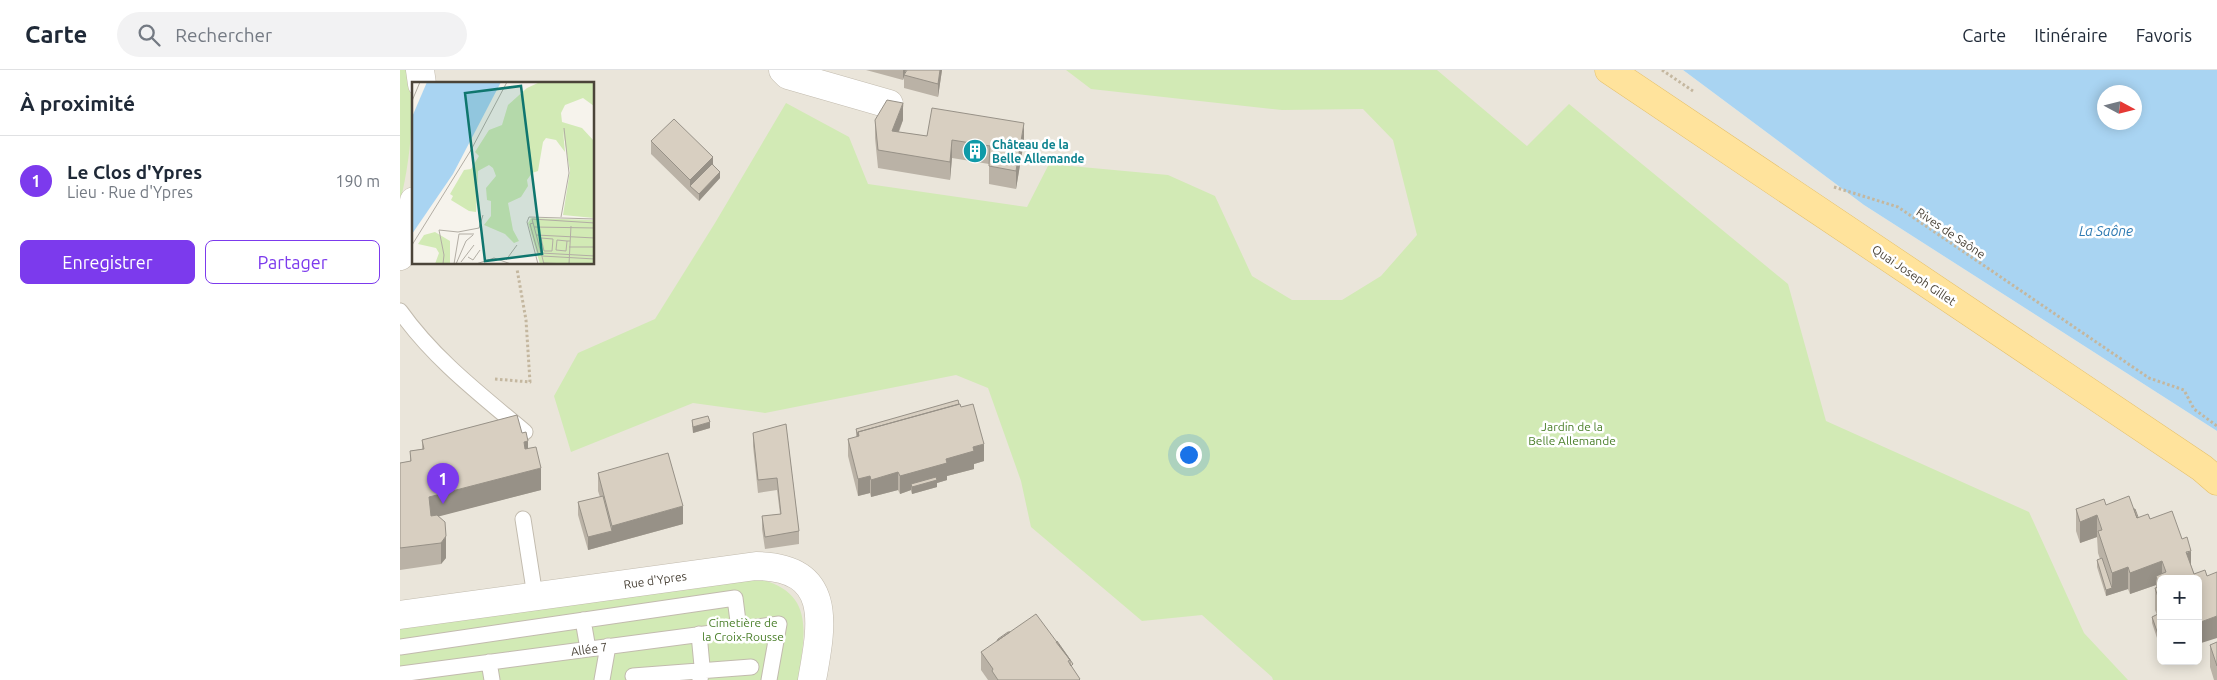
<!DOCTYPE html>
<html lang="fr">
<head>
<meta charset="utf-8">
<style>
  :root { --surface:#fff; --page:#f2f2f3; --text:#1f2937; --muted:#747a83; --line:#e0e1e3; --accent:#7c3aed }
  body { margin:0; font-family:Ubuntu,sans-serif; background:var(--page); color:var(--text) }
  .controls { position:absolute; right:15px; bottom:15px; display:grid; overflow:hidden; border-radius:8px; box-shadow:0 2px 12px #0003 }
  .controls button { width:45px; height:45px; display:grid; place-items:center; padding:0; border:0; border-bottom:1px solid var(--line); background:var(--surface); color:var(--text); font:25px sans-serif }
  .compass { position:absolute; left:1697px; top:15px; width:45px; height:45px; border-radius:50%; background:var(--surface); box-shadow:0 2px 12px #0003; rotate:97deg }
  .you { position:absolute; left:788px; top:384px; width:18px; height:18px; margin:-12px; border:4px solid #fff; border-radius:50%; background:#1a73e8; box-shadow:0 0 0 8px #1a73e833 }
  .badge { display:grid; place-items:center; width:32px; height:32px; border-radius:50%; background:var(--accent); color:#fff; font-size:16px; font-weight:700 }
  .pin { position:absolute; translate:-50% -41px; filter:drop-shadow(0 1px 2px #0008) }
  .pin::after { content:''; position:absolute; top:26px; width:18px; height:15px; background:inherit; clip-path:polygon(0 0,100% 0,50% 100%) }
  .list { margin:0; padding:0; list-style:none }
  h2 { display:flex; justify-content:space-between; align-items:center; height:65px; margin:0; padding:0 20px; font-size:21px }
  h2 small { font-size:16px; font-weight:400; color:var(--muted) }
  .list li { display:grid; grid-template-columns:32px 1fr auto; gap:15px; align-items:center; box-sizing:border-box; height:90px; padding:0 20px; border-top:1px solid var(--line) }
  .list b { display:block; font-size:19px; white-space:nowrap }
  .list p { margin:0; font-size:16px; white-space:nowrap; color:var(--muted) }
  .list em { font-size:16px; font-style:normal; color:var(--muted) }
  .actions { display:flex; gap:10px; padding:15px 20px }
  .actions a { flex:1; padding:11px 0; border:1px solid var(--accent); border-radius:8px; text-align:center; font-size:18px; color:var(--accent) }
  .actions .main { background:var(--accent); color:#fff }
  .icon { flex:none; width:28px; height:28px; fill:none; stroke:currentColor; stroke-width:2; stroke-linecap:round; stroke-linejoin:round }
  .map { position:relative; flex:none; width:1817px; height:610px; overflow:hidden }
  header { display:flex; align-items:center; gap:30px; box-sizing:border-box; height:70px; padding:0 25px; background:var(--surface); border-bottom:1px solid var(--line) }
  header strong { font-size:24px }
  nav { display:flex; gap:28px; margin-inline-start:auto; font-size:18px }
  .search { width:350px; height:45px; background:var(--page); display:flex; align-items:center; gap:12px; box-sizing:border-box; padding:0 18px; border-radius:28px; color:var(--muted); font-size:19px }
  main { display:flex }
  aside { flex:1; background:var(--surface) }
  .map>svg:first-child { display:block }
</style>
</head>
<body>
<header>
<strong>Carte</strong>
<div class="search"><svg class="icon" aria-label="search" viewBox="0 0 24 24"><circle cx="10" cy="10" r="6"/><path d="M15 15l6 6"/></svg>Rechercher</div>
<nav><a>Carte</a><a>Itinéraire</a><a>Favoris</a></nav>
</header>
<main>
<aside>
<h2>À proximité<small></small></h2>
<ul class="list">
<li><span class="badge">1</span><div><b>Le Clos d'Ypres</b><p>Lieu · Rue d'Ypres</p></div><em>190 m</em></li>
</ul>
<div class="actions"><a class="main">Enregistrer</a><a>Partager</a></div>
</aside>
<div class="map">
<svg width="1817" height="610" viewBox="0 0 1817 610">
  <rect width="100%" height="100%" fill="#f6f3ec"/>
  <path fill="#eae5da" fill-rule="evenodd" d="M 0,0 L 1283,0 L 1464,135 L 1817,361 L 1817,610 L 0,610 ZM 14,14 L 194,14 L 194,194 L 14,194 ZM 1761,509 L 1798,509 L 1798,591 L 1761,591 Z"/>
  <path fill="#d2eab5" d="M 0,0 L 7,0 C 16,43 10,91 0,133 Z
    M 666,0 L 1037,0 L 1127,76 L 1169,34 L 1388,214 L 1426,351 L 1629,442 L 1684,563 L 1728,610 L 873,610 L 872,607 L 802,545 L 742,551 L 631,457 L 621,411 L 588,318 L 556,305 L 365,343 L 293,333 L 171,382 L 154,326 L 178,283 L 255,249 L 315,153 L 386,33 L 449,67 L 468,114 L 627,137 L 649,94 L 768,105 L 815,126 L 852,206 L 892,230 L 942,230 L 981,206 L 1017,165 L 993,70 L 963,39 L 882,40 L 691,19 Z
    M 349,507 C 415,518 406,558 398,610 L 0,610 L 0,557 Z"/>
  <path fill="#a9d4f2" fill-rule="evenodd" d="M 1283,0 L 1817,0 L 1817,361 L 1464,135 ZM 1704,22 L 1734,22 L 1734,52 L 1704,52 Z"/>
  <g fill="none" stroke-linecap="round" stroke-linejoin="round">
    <g stroke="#c2bbae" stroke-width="17">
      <path id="service" d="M 0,241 C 34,289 80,324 125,362
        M 123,449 L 135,526
        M 183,550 L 188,579
        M 299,564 L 302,596 L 300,610
        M 0,577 L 335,528 L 339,559
        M 89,592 L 92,610
        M 0,604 L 379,554 L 369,610
        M 233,606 L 351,597
        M 202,610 L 208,576"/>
    </g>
    <g stroke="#c2bbae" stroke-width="29">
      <path id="minor" d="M 20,0 L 22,14
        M 383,0 L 388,5 L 489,34
        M 0,186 L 7,171 L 14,131
        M 0,545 L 356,496 C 434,497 422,555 412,610"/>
    </g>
    <g stroke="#e6c16a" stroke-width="29">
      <path id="primary" d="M 1209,0 L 1802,398 L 1817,411"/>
    </g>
    <path stroke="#c4b79f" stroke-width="3" stroke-dasharray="2.5 2.5" stroke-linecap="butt" d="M 1262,0 L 1293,21
      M 1434,117 L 1498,137 L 1749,308 L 1784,320 L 1794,339 L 1817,356
      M 95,309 L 130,312 L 126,250 L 117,199"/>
    <use href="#service" stroke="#fff" stroke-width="15"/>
    <use href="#minor" stroke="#fff" stroke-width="28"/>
    <use href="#primary" stroke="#ffe39c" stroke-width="28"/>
  </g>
  <path fill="#bab2a6" d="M 466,0 L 506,0 L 504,5 L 542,0 L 538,27 L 504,18 L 504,6 L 503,10 Z
    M 475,50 L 503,50 L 499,62 L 527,66 L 624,71 L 616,119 L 589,114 L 589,94 L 552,88 L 550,110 L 478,98 L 475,68 Z
    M 251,71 L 313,94 L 320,108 L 299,131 L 251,84 Z
    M 559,334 L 561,337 L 584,391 L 574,394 L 574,399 L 547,406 L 547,410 L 537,413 L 537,417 L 512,424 L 511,420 L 500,424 L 498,420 L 471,427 L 470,423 L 458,426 L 448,386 L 448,369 L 456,367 L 456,359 Z
    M 292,350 L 310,358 L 293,363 L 292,357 Z
    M 386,354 L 399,461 L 399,474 L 365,479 L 362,459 L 362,446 L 380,444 L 377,420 L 358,423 L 353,376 L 353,363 Z
    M 122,363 L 141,420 L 38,446 L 46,488 L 41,494 L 0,500 L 0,393 L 10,391 L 10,381 L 22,379 L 22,370 Z
    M 198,403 L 283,454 L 188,480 L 178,445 L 178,432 L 200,427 L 198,421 Z
    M 1706,435 L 1738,447 L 1750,449 L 1780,464 L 1817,568 L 1761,509 L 1761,580 L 1752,553 L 1752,547 L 1757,545 L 1755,540 L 1755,518 L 1756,518 L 1756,515 L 1730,524 L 1728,519 L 1706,526 L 1697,497 L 1697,490 L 1700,489 L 1698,483 L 1697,467 L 1680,473 L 1676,461 L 1676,439 Z
    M 1817,572 L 1817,610 L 1814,610 L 1810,597 L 1810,575 Z
    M 581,582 L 673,599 L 680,610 L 588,610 L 581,600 Z"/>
  <path fill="#979187" d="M 503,0 L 506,0 L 503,10 Z
    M 540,0 L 542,0 L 538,27 L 538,14 Z
    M 503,33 L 503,50 L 492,78 L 492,61 Z
    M 624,53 L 624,71 L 616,119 L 616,101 Z
    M 552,70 L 552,88 L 550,110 L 550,92 Z
    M 313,87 L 313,99 L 290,116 L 290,110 Z
    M 320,102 L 320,108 L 299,131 L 299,124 Z
    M 310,352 L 310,358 L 293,363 L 293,357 Z
    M 128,371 L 128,392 L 124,372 Z
    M 584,374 L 584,391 L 574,394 L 574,399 L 547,406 L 547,410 L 537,413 L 537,417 L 512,424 L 511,414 L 511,420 L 500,424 L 500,406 L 546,389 L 573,377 Z
    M 141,398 L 141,420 L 29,449 L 29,427 Z
    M 498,402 L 498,420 L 471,427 L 471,410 Z
    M 470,406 L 470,423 L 458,426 L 458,409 Z
    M 283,436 L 283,454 L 188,480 L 188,467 L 212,461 L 212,456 Z
    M 1697,445 L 1697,467 L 1680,473 L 1680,452 Z
    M 46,466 L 46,488 L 41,494 L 41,473 Z
    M 1791,481 L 1791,503 L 1781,485 Z
    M 1762,491 L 1762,509 L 1756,506 L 1756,515 L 1730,524 L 1730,503 Z
    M 1728,497 L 1728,519 L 1706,526 L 1706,520 L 1712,518 L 1712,503 Z
    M 1817,546 L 1817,568 L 1798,574 L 1798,553 Z"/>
  <path fill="#d8cfc1" stroke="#979187" d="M 507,0 L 540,0 L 538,14 L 504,5 Z
    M 487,30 L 503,33 L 492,61 L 527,66 L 532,38 L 624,53 L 616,101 L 589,96 L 590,76 L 552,70 L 550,92 L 478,80 L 475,50 Z
    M 274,49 L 313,87 L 290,110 L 251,71 Z
    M 312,94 L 320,102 L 299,124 L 290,116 Z
    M 558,330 L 559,334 L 458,362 L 458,366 L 456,359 Z
    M 560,334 L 561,337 L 573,334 L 584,374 L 573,377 L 574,381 L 546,389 L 547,393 L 500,406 L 498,402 L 471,410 L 470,406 L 458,409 L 448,369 L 459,366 L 458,362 Z
    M 117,345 L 122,363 L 126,362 L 128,371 L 124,372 L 125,379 L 136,377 L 141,398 L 29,427 L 31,446 L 37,445 L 45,452 L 46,466 L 41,473 L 0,478 L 0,393 L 11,391 L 10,381 L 24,379 L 22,370 Z
    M 308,346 L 310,352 L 293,357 L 292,350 Z
    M 386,354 L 399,461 L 365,467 L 362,446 L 381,444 L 377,408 L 358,410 L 353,363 Z
    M 268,383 L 283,436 L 212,456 L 198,403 Z
    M 536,407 L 537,410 L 512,417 L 511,414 Z
    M 203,426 L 212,461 L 188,467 L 178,432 Z
    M 1729,426 L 1737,448 L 1748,444 L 1750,449 L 1772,441 L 1782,469 L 1787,467 L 1791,481 L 1786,482 L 1794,504 L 1805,500 L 1807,506 L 1817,502 L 1817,546 L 1798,553 L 1798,509 L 1761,509 L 1761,536 L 1755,518 L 1759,517 L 1756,506 L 1766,502 L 1762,491 L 1730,503 L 1728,497 L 1712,503 L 1698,461 L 1702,460 L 1697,445 L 1680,452 L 1676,439 L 1704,429 L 1706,435 Z
    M 1734,439 L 1735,439 L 1738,447 L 1737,448 Z
    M 1702,488 L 1712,518 L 1706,520 L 1697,490 Z
    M 636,544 L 668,587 L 670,590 L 668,591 L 680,609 L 679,610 L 598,610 L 592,601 L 593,599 L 581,582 Z
    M 1758,544 L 1761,551 L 1761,573 L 1752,547 Z
    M 608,562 L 610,562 L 597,571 L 598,569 Z
    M 657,571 L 673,594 L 671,596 L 670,594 L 670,590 L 656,572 Z
    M 1817,572 L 1817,596 L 1810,575 Z"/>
  <defs>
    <g id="building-disc" transform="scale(1.25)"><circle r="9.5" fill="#0f9aa8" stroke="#fff"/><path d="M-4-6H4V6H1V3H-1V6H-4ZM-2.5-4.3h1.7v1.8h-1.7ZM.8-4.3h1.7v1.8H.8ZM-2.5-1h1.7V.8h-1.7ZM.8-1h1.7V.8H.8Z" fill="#fff"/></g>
  </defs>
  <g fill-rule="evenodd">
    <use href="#building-disc" x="575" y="81"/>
  </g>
  <g text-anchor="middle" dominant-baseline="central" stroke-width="5" stroke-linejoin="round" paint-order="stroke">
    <g font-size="12" font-weight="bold" fill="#0d838f" stroke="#fff" text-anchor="start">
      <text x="592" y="74">Château de la<tspan x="592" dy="14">Belle Allemande</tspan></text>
    </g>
    <g font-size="12" fill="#4b4439" stroke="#fff">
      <text transform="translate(1551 163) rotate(34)">Rives de Saône</text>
      <text transform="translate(1514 205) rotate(34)">Quai Joseph Gillet</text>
      <text transform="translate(255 510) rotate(-8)">Rue d'Ypres</text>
      <text transform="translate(189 579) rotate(-8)">Allée 7</text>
    </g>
    <g font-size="12" fill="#4a7f2a" stroke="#fff">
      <text x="1172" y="356">Jardin de la<tspan x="1172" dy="14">Belle Allemande</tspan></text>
      <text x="343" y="552">Cimetière de<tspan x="343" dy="14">la Croix-Rousse</tspan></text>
    </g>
    <g font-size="14" font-style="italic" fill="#2e7ab2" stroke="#fff">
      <text x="1706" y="161">La Saône</text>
    </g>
  </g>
  <g transform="translate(12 12)">
    <rect width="182" height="182" fill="#f6f3ec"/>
    <path d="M 128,0 L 182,0 L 182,24 L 171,16 L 153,23 L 149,31 L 150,40 L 170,46 L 182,59 L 182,136 L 151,133 L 158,89 L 151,49 L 153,70 L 144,58 L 134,56 L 131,60 L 126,89 L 120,91 L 115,98 L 116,104 L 109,115 L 96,121 L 101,148 L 107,159 L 102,161 L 93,152 L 72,143 L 79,134 L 79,119 L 75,118 L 74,106 L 84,94 L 81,86 L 77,83 L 66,89 L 64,130 L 57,129 L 39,118 L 41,114 L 38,112 L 52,88 L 59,87 L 67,74 L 63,70 L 77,48 L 90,43 L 96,23 L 115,6 ZM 119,136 L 182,138 L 182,182 L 128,182 L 116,141 ZM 23,150 L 38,159 L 38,182 L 23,182 L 27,171 L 24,166 L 6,162 L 12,153 Z" fill="#d2eab5"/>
    <path d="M 15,0 L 89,0 L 41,92 L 0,152 L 0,35 Z" fill="#a9d4f2"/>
    <path fill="none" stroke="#b2ada4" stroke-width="1" d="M 0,19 L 8,0M 149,135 L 157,91 L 152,46M 121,141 L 118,142 L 126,171M 122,145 L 183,146M 124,153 L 183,156M 129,156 L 141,157 L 140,169 L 132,169 ZM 155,159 L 145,158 L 144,168 L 154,169 L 155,159 L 158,159M 0,163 L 59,68 L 95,0M 157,165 L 183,165M 129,171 L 183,174M 130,174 L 183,177M 56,175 L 61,178 L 68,168M 94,178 L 105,163M 49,180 L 62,163M 132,181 L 157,182M 31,182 L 32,173 L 27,148 L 46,150 L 67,146 L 71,133M 42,182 L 47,152 L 62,152M 44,182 L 54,159 L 61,153M 64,182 L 82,176 L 99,182M 126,182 L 115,140 L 117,135 L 183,137M 132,182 L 120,137 L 183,141M 157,182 L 159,144"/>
    <path fill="#0f766e" fill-opacity="0.15" stroke="#0f766e" stroke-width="2.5" d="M 109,4 L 130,172 L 73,179 L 53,11 Z"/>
    <rect width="182" height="182" fill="none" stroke="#4b4439" stroke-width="2.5"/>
  </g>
</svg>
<div class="controls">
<button>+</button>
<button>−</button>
</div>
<svg class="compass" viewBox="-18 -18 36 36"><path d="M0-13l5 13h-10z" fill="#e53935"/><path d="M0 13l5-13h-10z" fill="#747a83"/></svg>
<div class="you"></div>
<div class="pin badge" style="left:43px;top:434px">1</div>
</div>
</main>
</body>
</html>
